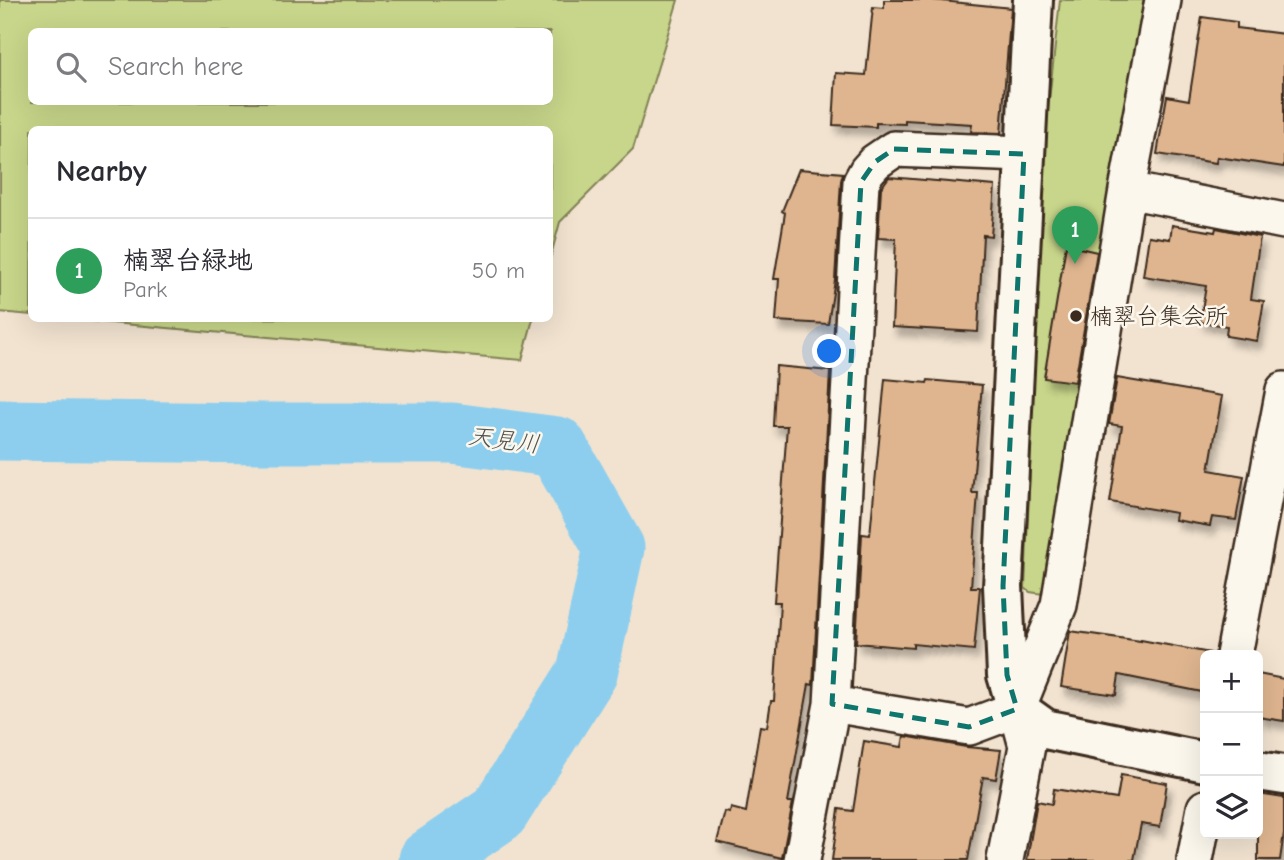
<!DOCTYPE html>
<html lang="en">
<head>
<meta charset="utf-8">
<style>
  :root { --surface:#fff; --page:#f2f2f3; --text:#2b2b33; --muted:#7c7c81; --line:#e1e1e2; --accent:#7c3aed }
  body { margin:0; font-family:"Comic Neue","Klee One",sans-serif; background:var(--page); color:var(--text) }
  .controls { position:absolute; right:21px; bottom:21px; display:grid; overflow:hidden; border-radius:10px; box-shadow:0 7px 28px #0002 }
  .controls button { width:63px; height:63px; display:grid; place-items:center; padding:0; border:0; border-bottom:2px solid var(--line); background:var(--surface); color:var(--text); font:35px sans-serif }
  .you { position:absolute; left:830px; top:352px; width:24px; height:24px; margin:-18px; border:5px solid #fff; border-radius:50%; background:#1a73e8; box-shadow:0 0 0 10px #1a73e833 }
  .badge { display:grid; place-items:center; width:46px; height:46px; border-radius:50%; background:var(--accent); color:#fff; font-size:23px; font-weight:700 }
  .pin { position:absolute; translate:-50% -58px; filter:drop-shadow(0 2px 4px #0008) }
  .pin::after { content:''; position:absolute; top:37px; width:24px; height:21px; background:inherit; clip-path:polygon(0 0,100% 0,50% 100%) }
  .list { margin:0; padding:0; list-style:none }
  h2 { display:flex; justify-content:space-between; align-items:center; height:91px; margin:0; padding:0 28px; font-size:30px }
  h2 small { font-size:23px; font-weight:400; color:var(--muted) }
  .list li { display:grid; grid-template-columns:46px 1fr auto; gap:21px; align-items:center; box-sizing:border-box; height:105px; padding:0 28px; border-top:2px solid var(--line) }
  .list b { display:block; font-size:26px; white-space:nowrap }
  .list p { margin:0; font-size:23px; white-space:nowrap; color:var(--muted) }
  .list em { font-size:23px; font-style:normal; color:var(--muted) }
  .icon { flex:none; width:38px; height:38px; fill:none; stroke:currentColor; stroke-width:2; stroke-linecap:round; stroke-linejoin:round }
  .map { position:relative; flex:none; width:1284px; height:860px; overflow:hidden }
  .search { position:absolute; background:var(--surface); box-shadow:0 7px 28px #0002; left:28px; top:28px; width:525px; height:77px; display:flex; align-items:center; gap:18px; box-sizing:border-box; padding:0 24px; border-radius:10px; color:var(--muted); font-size:26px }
  .panel { position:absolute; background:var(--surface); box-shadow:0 7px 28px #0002; left:28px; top:126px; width:525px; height:196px; border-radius:10px }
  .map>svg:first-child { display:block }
</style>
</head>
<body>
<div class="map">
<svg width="1284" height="860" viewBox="0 0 1284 860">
  <defs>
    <filter id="shadow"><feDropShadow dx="4.5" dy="8" stdDeviation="3.5" flood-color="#0004"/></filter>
  </defs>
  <rect width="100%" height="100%" fill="#f2e3d0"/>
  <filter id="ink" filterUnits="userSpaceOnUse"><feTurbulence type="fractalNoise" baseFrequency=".0143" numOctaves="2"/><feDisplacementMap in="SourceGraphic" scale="14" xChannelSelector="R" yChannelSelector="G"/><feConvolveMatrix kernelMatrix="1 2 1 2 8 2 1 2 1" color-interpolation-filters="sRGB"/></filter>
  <g filter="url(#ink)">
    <path fill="#c7d68a" stroke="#818054" stroke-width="2" fill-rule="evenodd" d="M 0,0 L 678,0 L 633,149 L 560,222 L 550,259 L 550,130 L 32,130 L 31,315 L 0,312 ZM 32,32 L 550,32 L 550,102 L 32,102 Z
      M 1060,0 L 1162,0 L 1052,579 L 1043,594 L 1030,592 L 1025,588 L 1043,156 Z
      M 68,319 L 533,318 L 533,319 L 522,360 Z"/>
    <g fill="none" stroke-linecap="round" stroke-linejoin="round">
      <path stroke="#8dceee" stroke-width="61" d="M 0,430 L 263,433 L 452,433 L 557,447 L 614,548 L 587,673 L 499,812 L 429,860"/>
    </g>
    <path fill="#deb58f" stroke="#3b2a1e" stroke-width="2" filter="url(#shadow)" d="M 884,0 L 932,0 L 1011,8 L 1001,133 L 971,132 L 972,124 L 905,120 L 905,124 L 876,123 L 876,127 L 833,125 L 836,73 L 866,75 L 873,7 L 884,8 Z
      M 1202,17 L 1237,22 L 1237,28 L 1284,34 L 1284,167 L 1217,157 L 1216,163 L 1157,154 L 1167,96 L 1189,100 Z
      M 799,169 L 843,173 L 841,181 L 835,280 L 828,324 L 776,321 L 779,279 L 774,279 L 785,213 L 782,211 Z
      M 889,177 L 995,186 L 991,236 L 983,235 L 978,332 L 892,327 L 896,239 L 878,238 L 881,188 Z
      M 1172,225 L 1215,232 L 1216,228 L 1260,237 L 1251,299 L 1264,301 L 1257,341 L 1226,336 L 1227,326 L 1200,322 L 1206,286 L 1143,276 L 1149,236 L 1170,239 Z
      M 1066,245 L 1097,252 L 1075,382 L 1044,378 Z
      M 776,366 L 830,371 L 813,685 L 809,684 L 788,802 L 793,802 L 782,858 L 717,842 L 725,812 L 730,813 L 731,808 L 746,812 L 760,726 L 767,727 L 771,701 L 774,701 L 780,602 L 774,602 L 787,426 L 773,426 Z
      M 1117,378 L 1222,396 L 1209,470 L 1244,476 L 1236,520 L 1212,517 L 1210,526 L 1175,520 L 1176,513 L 1110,502 L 1122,426 L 1109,424 Z
      M 885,379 L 927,383 L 928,380 L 982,385 L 972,493 L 978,493 L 971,587 L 980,587 L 974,650 L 913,644 L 913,648 L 856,643 L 862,534 L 870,535 Z
      M 1070,631 L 1141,641 L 1141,640 L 1210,653 L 1209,655 L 1205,655 L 1205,676 L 1202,692 L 1119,675 L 1116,695 L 1061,687 Z
      M 1258,674 L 1284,679 L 1284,721 L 1258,717 Z
      M 904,736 L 966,747 L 1001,750 L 996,779 L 983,777 L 968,860 L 832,860 L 839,809 L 853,811 L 864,741 L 902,747 Z
      M 1121,775 L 1167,783 L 1160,827 L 1141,824 L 1134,860 L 1027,860 L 1037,801 L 1052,804 L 1054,789 L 1117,799 Z
      M 1258,794 L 1284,798 L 1284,833 L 1280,860 L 1258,860 Z"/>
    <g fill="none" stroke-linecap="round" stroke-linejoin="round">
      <g stroke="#3b2a1e" stroke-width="40">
        <path id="street" d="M 1127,190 L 1284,221
          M 1234,655 L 1284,390
          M 832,704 L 969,727 L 1017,709
          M 802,860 L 832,704 L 861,182 L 867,171 L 875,162 L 894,149 L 1024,154
          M 1005,860 L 1027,746 L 1017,709 L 1059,605 L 1127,190 L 1163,0
          M 1195,860 L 1205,808"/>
      </g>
      <g stroke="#3b2a1e" stroke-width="44">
        <path id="secondary" d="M 1033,0 L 1003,586 L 1007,675 L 1017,709 L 1045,729 L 1205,762
          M 1258,771 L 1284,775"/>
      </g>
      <use href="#street" stroke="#fbf7ec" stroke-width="35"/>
      <use href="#secondary" stroke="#fbf7ec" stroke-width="38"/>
    </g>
  </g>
  <path fill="none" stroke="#0f766e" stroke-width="5" stroke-dasharray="14 9" stroke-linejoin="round" d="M 894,149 L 1024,154 L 1003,586 L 1007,675 L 1017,709 L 969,727 L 832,704 L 861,182 L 875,162 Z"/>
  <circle fill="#3b2a1e" stroke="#fbf7ec" stroke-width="2.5" cx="1076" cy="316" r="7"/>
  <g text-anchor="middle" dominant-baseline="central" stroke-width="5" stroke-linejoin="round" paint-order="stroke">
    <g font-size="23" fill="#3b2a1e" stroke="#fbf7ec" text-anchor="start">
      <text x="1090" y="316">楠翠台集会所</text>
    </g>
    <g font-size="24" font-style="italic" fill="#505352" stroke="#fbf7ec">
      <text transform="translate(504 440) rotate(7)">天見川</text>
    </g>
  </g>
</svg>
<div class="controls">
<button>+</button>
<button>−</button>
<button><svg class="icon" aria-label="layers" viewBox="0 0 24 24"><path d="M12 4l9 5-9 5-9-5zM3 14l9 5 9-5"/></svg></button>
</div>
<div class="you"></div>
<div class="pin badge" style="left:1075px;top:264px;background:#2e9e5b">1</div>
<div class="search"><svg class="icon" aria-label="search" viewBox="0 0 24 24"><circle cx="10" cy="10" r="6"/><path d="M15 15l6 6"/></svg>Search here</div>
<section class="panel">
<h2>Nearby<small></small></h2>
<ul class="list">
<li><span class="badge" style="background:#2e9e5b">1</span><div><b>楠翠台緑地</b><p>Park</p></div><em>50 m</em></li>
</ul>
</section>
</div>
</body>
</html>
